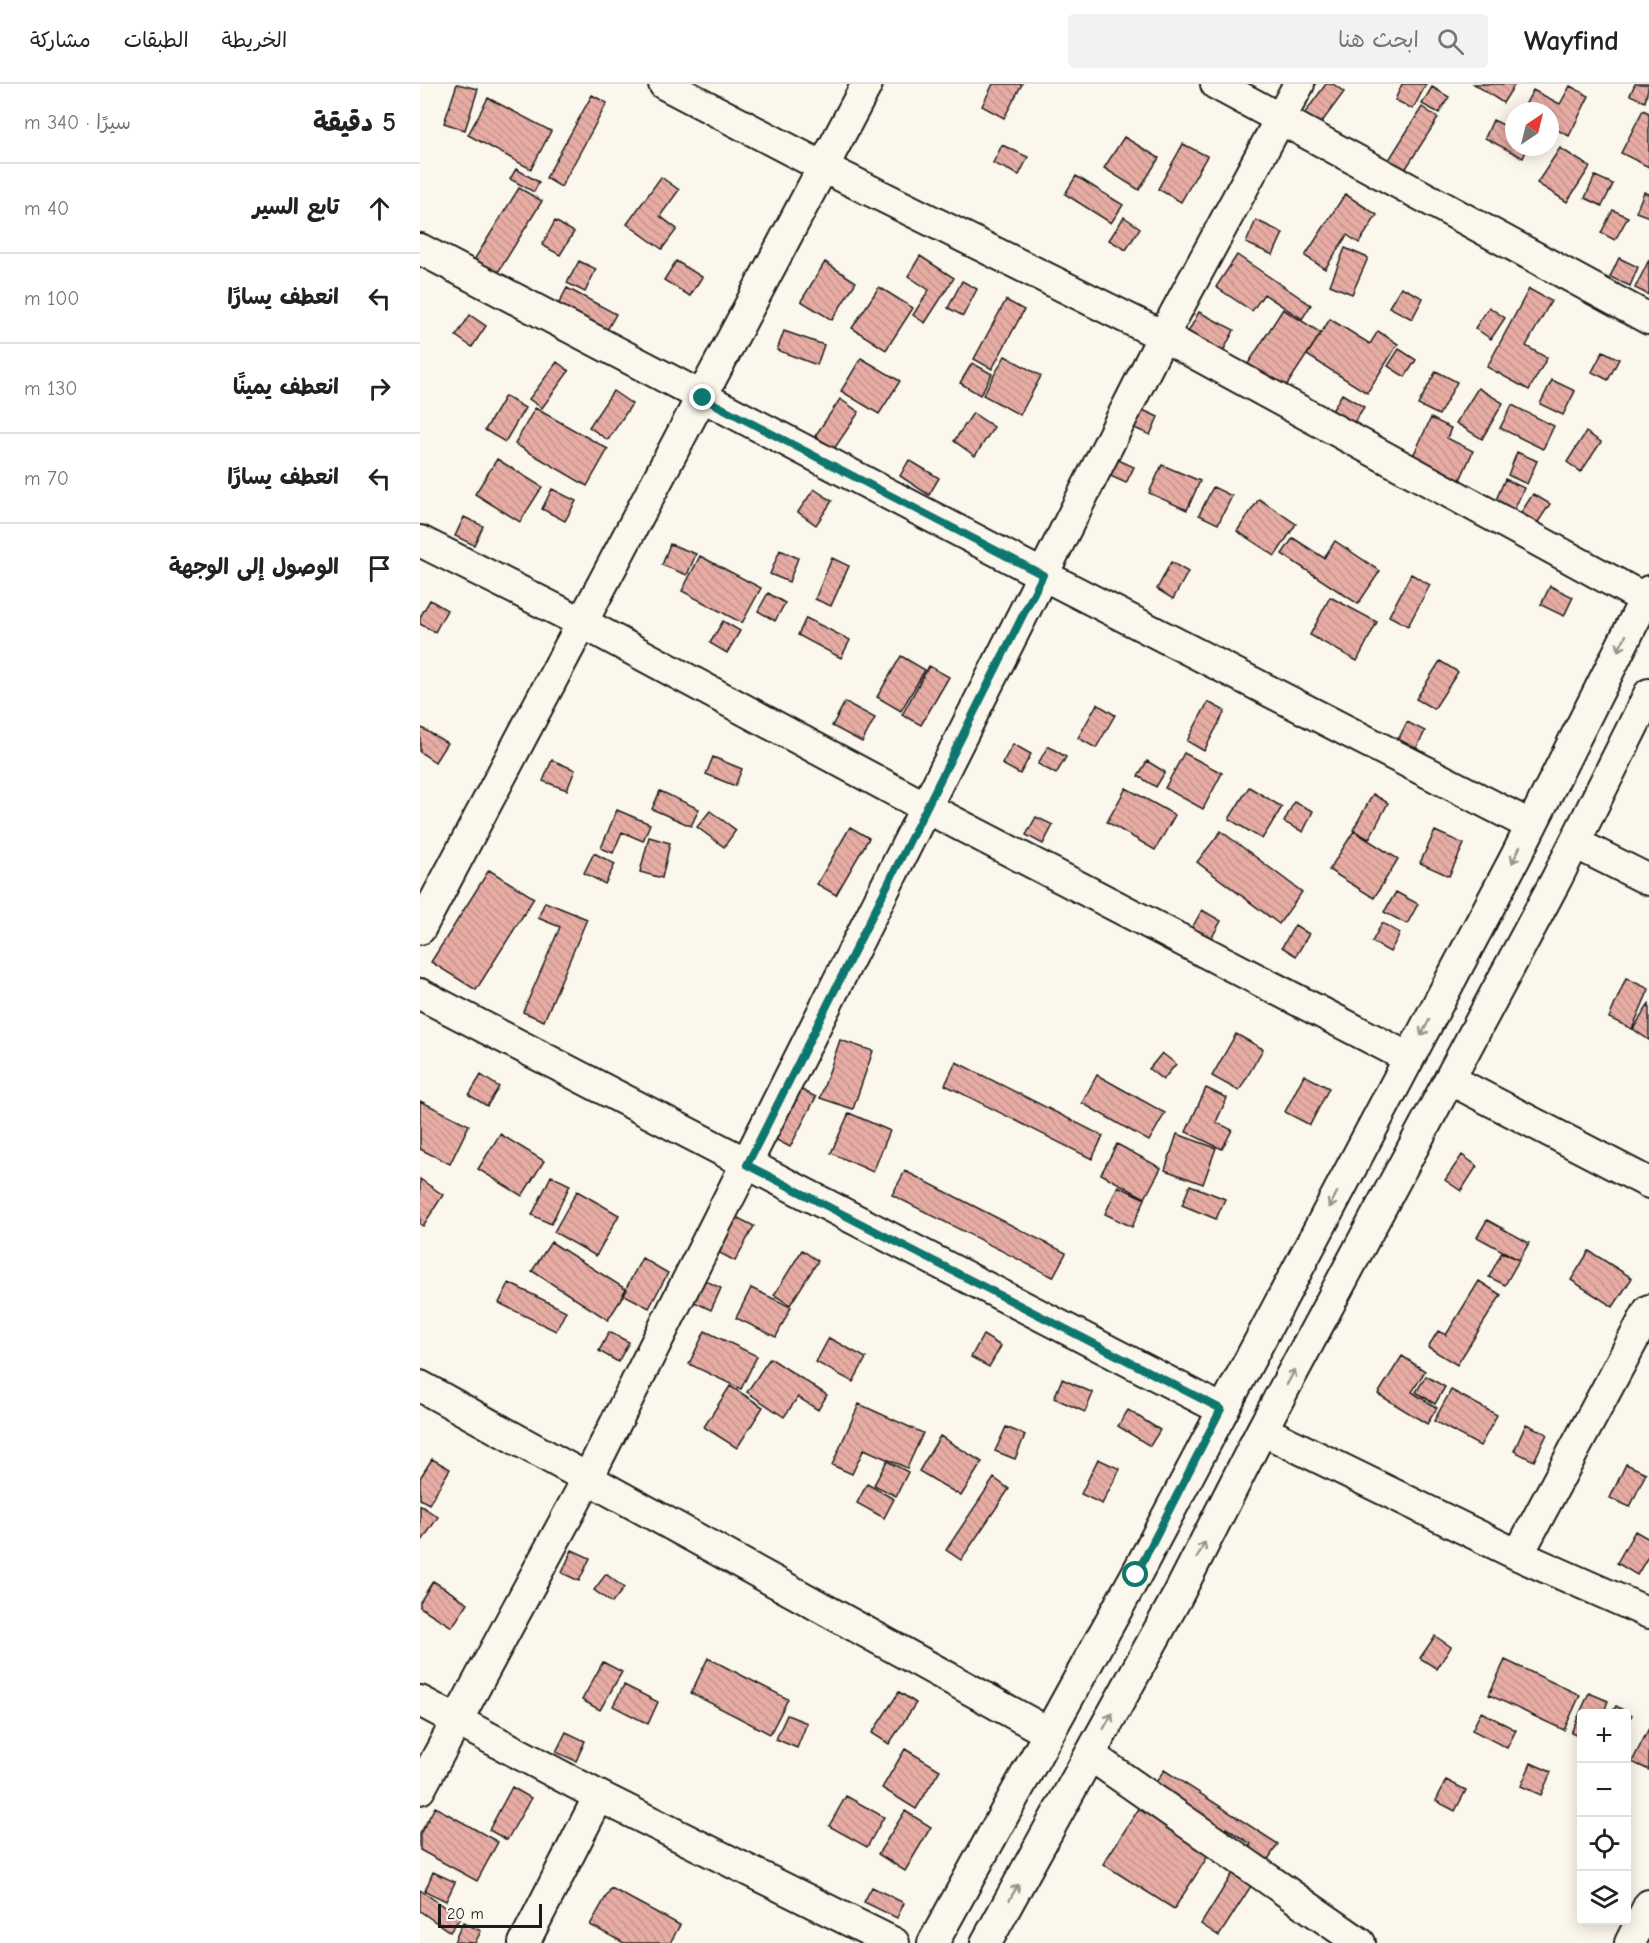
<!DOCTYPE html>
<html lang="ar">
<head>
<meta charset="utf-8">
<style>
  :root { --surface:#fff; --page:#f2f2f2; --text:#222; --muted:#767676; --line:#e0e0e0 }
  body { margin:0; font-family:"Comic Neue","Playpen Sans Arabic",sans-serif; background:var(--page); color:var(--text); direction:rtl }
  .controls { position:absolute; right:18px; bottom:18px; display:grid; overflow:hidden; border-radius:6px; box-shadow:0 3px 15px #0003 }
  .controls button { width:54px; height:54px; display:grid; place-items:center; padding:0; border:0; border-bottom:2px solid var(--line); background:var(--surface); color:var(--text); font:30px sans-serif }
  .compass { position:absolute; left:1085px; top:18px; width:54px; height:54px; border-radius:50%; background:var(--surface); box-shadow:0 3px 15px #0003; rotate:35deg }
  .scale { position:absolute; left:18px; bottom:15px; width:104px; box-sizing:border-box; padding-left:6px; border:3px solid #1c1c1c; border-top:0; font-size:16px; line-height:21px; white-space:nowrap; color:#1c1c1c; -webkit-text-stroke:4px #fbf7ec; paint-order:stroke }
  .stop { position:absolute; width:18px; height:18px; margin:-14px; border:4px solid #0f766e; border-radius:50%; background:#fff }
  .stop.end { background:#0f766e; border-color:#fff; box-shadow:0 2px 6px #0008 }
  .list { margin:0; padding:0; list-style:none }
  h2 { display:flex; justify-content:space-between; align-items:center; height:78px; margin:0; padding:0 24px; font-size:26px }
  h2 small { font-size:20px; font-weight:400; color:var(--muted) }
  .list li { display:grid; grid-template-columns:39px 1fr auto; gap:18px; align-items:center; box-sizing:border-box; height:90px; padding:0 24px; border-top:2px solid var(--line) }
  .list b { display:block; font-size:22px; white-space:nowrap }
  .list em { font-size:20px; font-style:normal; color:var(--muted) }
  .icon { flex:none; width:33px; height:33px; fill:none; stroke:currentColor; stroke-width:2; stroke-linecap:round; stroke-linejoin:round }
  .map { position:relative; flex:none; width:1229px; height:1859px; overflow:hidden; direction:ltr }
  header { display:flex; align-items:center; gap:36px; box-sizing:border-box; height:84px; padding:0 30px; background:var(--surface); border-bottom:2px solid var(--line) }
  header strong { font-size:28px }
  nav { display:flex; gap:33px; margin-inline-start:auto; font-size:21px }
  .search { width:420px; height:54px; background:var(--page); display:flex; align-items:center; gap:15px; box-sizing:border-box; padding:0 21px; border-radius:6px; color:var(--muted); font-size:22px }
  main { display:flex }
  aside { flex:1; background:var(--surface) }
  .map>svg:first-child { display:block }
</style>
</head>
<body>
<header>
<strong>Wayfind</strong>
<div class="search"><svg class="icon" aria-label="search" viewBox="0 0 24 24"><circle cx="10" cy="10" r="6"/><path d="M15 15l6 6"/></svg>ابحث هنا</div>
<nav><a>الخريطة</a><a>الطبقات</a><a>مشاركة</a></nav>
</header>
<main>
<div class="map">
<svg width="1229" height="1859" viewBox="0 0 1229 1859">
  <defs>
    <pattern id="building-back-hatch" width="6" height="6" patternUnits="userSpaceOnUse" patternTransform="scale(1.5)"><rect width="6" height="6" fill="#e7ada4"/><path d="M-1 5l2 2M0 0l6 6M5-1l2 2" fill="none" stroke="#c6948d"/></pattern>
  </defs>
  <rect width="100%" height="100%" fill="#fbf7ec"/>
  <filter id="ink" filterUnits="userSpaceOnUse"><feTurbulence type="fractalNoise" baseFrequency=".0167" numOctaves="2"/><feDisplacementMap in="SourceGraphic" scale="12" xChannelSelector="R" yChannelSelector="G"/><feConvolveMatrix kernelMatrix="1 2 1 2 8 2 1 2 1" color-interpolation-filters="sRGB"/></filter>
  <g filter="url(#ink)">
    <path fill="url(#building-back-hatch)" stroke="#1c1c1c" stroke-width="1.5" d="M 37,0 L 58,5 L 45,46 L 24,39 Z
      M 573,0 L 602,0 L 584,34 L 562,22 Z
      M 906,0 L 913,0 L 924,8 L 899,42 L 884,30 Z
      M 982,0 L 1006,0 L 993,25 L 975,16 Z
      M 1054,0 L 1095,0 L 1083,19 Z
      M 1215,0 L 1229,0 L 1225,18 L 1210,11 Z
      M 1150,2 L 1169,12 L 1149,52 L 1130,42 L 1130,27 L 1102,27 L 1113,6 L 1140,20 Z
      M 1012,3 L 1029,13 L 1019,29 L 1002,20 Z
      M 172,11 L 187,19 L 141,103 L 126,94 Z
      M 68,14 L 131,47 L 111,85 L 48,51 Z
      M 1002,23 L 1018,34 L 983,89 L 967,79 Z
      M 1223,26 L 1229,29 L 1229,83 L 1201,69 Z
      M 1073,36 L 1094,46 L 1094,63 L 1108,63 L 1103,74 L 1065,54 Z
      M 704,53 L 739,74 L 719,106 L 684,84 Z
      M 763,60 L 787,72 L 761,118 L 738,105 Z
      M 582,61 L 608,73 L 599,91 L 573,79 Z
      M 1140,64 L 1170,83 L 1147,118 L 1117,99 Z
      M 96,85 L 119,98 L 114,108 L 90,95 Z
      M 656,92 L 703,121 L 691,139 L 645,110 Z
      M 1175,92 L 1193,100 L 1182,122 L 1165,114 Z
      M 241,93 L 259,106 L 240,132 L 257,145 L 242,165 L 207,140 Z
      M 99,104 L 122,117 L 77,190 L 54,176 Z
      M 1224,108 L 1229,110 L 1229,133 L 1216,128 Z
      M 925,110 L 957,131 L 939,159 L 927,151 L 905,185 L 885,172 Z
      M 1193,126 L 1208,133 L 1195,156 L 1181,149 Z
      M 704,133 L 720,144 L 706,166 L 689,156 Z
      M 836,136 L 863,149 L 853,171 L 826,159 Z
      M 135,137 L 154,148 L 140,171 L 122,161 Z
      M 925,164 L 948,174 L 932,210 L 910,201 Z
      M 817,171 L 891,221 L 882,235 L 844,210 L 832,227 L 796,203 Z
      M 500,172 L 534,194 L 505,239 L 493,231 L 509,206 L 488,192 Z
      M 1199,174 L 1218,183 L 1210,202 L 1190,193 Z
      M 1229,176 L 1229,211 L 1215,204 Z
      M 159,177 L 176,185 L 165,208 L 147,199 Z
      M 256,177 L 282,193 L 270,212 L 244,196 Z
      M 405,178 L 436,198 L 412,236 L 381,217 Z
      M 542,197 L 557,205 L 543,232 L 528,224 Z
      M 459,203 L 493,224 L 466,266 L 432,244 Z
      M 981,203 L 1003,214 L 992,235 L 969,223 Z
      M 147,204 L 196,230 L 187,246 L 138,221 Z
      M 1109,205 L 1131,217 L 1106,262 L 1127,274 L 1109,306 L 1067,283 Z
      M 586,216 L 604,226 L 572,285 L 554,275 Z
      M 1069,223 L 1085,234 L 1071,255 L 1055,244 Z
      M 863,225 L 901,249 L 861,310 L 824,286 Z
      M 779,228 L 814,246 L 800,273 L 765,254 Z
      M 50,231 L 66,242 L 52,263 L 36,252 Z
      M 910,235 L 950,260 L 958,247 L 978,260 L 947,309 L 887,271 Z
      M 364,247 L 404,261 L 397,281 L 357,266 Z
      M 979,265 L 996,276 L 985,293 L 968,282 Z
      M 1183,267 L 1199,275 L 1188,296 L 1172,288 Z
      M 585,272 L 621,292 L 600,331 L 563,311 Z
      M 441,274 L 480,297 L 459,330 L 421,307 Z
      M 137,278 L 149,287 L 122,324 L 109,315 Z
      M 552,279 L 572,290 L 560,311 L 540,299 Z
      M 1016,287 L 1037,298 L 1019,331 L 998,321 Z
      M 1132,296 L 1155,307 L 1143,331 L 1120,320 Z
      M 1058,304 L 1083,319 L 1062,355 L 1036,339 Z
      M 193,307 L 212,320 L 188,356 L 169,343 Z
      M 922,310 L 944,323 L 930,345 L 909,332 Z
      M 85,312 L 105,324 L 85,358 L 65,346 Z
      M 420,315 L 439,328 L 414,365 L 395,352 Z
      M 1092,321 L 1134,342 L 1123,365 L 1080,344 Z
      M 716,323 L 738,333 L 730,351 L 708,341 Z
      M 115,324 L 188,365 L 167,402 L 95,360 Z
      M 553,329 L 574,343 L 555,372 L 534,357 Z
      M 1011,334 L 1031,344 L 1027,354 L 1053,367 L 1040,396 L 992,374 Z
      M 1166,348 L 1181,358 L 1161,388 L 1147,378 Z
      M 1097,368 L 1117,377 L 1107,400 L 1088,391 Z
      M 694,374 L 714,383 L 706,399 L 686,390 Z
      M 77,375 L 122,403 L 100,438 L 55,410 Z
      M 489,376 L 519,394 L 509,411 L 480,392 Z
      M 742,381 L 780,397 L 767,426 L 729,409 Z
      M 1085,395 L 1104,404 L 1094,426 L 1075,418 Z
      M 793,403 L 812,412 L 798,440 L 779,431 Z
      M 132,405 L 156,417 L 145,437 L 122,425 Z
      M 394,405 L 412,417 L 396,441 L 378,428 Z
      M 1113,410 L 1130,420 L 1116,441 L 1100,430 Z
      M 839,415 L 876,440 L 855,472 L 817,447 Z
      M 44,433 L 63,442 L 54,461 L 35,452 Z
      M 873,454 L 904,474 L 915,457 L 960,487 L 938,520 L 862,470 Z
      M 250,460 L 276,470 L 267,491 L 242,481 Z
      M 360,466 L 378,474 L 369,498 L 350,490 Z
      M 280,472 L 341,504 L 322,539 L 262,507 Z
      M 412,474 L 429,482 L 411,522 L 395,515 Z
      M 751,478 L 768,488 L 753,515 L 737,505 Z
      M 991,490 L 1010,501 L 988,542 L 969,532 Z
      M 1130,502 L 1153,513 L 1144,532 L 1121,521 Z
      M 348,509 L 365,519 L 355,537 L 338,527 Z
      M 910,513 L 957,538 L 937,577 L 890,551 Z
      M 10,516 L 27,526 L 15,548 L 0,540 L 0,533 Z
      M 386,534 L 430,556 L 421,574 L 378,551 Z
      M 303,537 L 320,547 L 307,569 L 290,559 Z
      M 481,572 L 505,586 L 481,627 L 457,613 Z
      M 1020,577 L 1038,588 L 1014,625 L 996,615 Z
      M 509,582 L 529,593 L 501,641 L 482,631 Z
      M 425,618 L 455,634 L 442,658 L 412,642 Z
      M 788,618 L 805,627 L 784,667 L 767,657 Z
      M 677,620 L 695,631 L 676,664 L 658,654 Z
      M 987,638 L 1005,647 L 994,669 L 976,660 Z
      M 0,643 L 27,659 L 15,678 L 0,668 Z
      M 593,660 L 611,670 L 600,690 L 582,680 Z
      M 628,662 L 646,673 L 636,690 L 618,680 Z
      M 764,669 L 802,689 L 783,725 L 745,704 Z
      M 293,673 L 322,685 L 315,702 L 286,690 Z
      M 132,676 L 155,686 L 147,706 L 123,697 Z
      M 727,677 L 745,688 L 736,703 L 718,692 Z
      M 829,703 L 862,723 L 842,755 L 809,735 Z
      M 706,704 L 755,731 L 735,766 L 687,738 Z
      M 240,707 L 279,725 L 271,742 L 232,725 Z
      M 953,710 L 968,719 L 949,755 L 933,746 Z
      M 874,718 L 893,727 L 883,748 L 864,738 Z
      M 197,726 L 230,740 L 223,757 L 202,748 L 193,769 L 181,764 Z
      M 290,727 L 316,746 L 304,763 L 277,743 Z
      M 616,733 L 633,741 L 623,760 L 606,751 Z
      M 430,743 L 449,754 L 416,811 L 397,800 Z
      M 801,747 L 882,808 L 859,840 L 777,778 Z
      M 934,747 L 978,775 L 954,814 L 909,786 Z
      M 1015,747 L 1044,760 L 1029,792 L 1000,779 Z
      M 229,753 L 250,759 L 242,794 L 220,788 Z
      M 174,769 L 195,780 L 185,800 L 164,789 Z
      M 69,786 L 114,814 L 56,906 L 11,878 Z
      M 976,808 L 998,820 L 987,840 L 964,828 Z
      M 125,818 L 167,835 L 124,937 L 103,928 L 140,843 L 118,834 Z
      M 782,826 L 801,837 L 791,855 L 772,844 Z
      M 962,839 L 980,849 L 970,868 L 952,858 Z
      M 875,841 L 889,850 L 876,872 L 862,863 Z
      M 1206,894 L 1229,905 L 1212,945 L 1189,934 Z
      M 1229,920 L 1229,956 L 1213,945 Z
      M 816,950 L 843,965 L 819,1007 L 792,992 Z
      M 420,956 L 453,967 L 433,1025 L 400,1014 Z
      M 742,969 L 756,980 L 743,996 L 729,985 Z
      M 536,978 L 683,1052 L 672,1075 L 525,1001 Z
      M 61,991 L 79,1003 L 67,1022 L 49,1011 Z
      M 677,991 L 745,1029 L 729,1057 L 662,1019 Z
      M 884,991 L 909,1004 L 890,1041 L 865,1028 Z
      M 374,1002 L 396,1013 L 370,1063 L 349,1052 Z
      M 786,1004 L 807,1014 L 796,1038 L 812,1046 L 802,1065 L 766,1048 Z
      M 0,1017 L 49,1041 L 30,1080 L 0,1065 Z
      M 429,1029 L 470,1047 L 453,1088 L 411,1069 Z
      M 80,1050 L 124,1077 L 102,1112 L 58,1085 Z
      M 757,1050 L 796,1064 L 783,1100 L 745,1086 Z
      M 697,1060 L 741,1084 L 725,1114 L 681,1090 Z
      M 1042,1071 L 1057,1082 L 1041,1107 L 1025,1096 Z
      M 485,1087 L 646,1169 L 633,1193 L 472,1111 Z
      M 131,1092 L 150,1101 L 131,1140 L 112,1131 Z
      M 0,1095 L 23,1111 L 3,1142 L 0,1140 Z
      M 770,1101 L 805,1115 L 796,1135 L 762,1121 Z
      M 698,1102 L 725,1115 L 712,1143 L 685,1130 Z
      M 157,1107 L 199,1131 L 176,1172 L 134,1148 Z
      M 314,1132 L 334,1142 L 315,1177 L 296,1167 Z
      M 1067,1136 L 1109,1159 L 1099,1176 L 1057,1153 Z
      M 131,1158 L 207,1206 L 188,1236 L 112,1187 Z
      M 382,1166 L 398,1177 L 370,1221 L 354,1211 Z
      M 1169,1167 L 1212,1194 L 1193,1223 L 1151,1196 Z
      M 1082,1168 L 1099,1176 L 1085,1201 L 1069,1193 Z
      M 222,1174 L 248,1189 L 229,1224 L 203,1210 Z
      M 282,1195 L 301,1204 L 291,1226 L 272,1217 Z
      M 1059,1197 L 1081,1211 L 1037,1281 L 1008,1263 L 1018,1247 L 1026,1251 Z
      M 89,1199 L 146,1227 L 136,1247 L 79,1219 Z
      M 331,1204 L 371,1223 L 356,1253 L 316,1234 Z
      M 285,1247 L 337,1272 L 321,1305 L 269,1280 Z
      M 189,1248 L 209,1258 L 198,1278 L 179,1267 Z
      M 563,1251 L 581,1262 L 569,1283 L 551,1273 Z
      M 409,1254 L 446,1274 L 433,1298 L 396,1278 Z
      M 982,1272 L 1005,1287 L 992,1308 L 1017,1324 L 1007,1340 L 958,1310 Z
      M 350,1274 L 407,1311 L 398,1326 L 378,1313 L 364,1333 L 327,1308 Z
      M 1006,1292 L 1025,1303 L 1015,1320 L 996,1308 Z
      M 642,1295 L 673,1309 L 665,1328 L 634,1314 Z
      M 310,1302 L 343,1323 L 317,1364 L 284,1343 Z
      M 1031,1306 L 1077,1331 L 1060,1362 L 1014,1337 Z
      M 439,1320 L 503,1349 L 487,1384 L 444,1365 L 432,1390 L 412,1381 Z
      M 708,1326 L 740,1346 L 730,1362 L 698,1342 Z
      M 1106,1340 L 1127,1350 L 1114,1377 L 1094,1367 Z
      M 586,1343 L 605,1351 L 595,1375 L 575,1367 Z
      M 520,1352 L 562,1378 L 541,1412 L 499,1387 Z
      M 12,1375 L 30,1385 L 9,1420 L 0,1415 L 0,1394 Z
      M 678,1375 L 700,1385 L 682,1420 L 661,1410 Z
      M 467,1377 L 488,1388 L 476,1412 L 454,1401 Z
      M 1206,1380 L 1226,1389 L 1210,1423 L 1190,1414 Z
      M 574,1394 L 589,1405 L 541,1476 L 526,1466 Z
      M 447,1400 L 474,1415 L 464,1434 L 437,1419 Z
      M 0,1421 L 18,1433 L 0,1460 Z
      M 1215,1447 L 1229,1455 L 1229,1471 L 1217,1491 L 1197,1479 Z
      M 152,1466 L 170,1474 L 159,1497 L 142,1489 Z
      M 186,1490 L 204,1504 L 192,1519 L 174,1506 Z
      M 13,1497 L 48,1519 L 32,1543 L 0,1523 L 0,1518 Z
      M 1015,1552 L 1031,1563 L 1017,1585 L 1000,1574 Z
      M 288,1574 L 368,1615 L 350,1650 L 271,1609 Z
      M 1085,1576 L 1160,1611 L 1144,1646 L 1069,1611 Z
      M 183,1578 L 202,1588 L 180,1626 L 162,1616 Z
      M 204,1601 L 238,1618 L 228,1640 L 193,1622 Z
      M 479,1608 L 496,1619 L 469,1660 L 452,1649 Z
      M 1169,1609 L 1188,1617 L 1183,1630 L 1162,1630 L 1162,1654 L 1151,1649 Z
      M 1196,1622 L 1212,1631 L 1206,1640 L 1206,1630 L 1191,1630 Z
      M 1061,1628 L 1096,1646 L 1087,1664 L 1052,1646 Z
      M 367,1631 L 387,1639 L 377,1664 L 356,1655 Z
      M 1229,1644 L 1229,1686 L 1212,1678 Z
      M 146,1648 L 165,1657 L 156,1677 L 136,1668 Z
      M 485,1665 L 520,1686 L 496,1725 L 462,1704 Z
      M 1111,1679 L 1131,1688 L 1121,1711 L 1101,1702 Z
      M 744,1686 L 858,1760 L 799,1852 L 781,1840 L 831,1760 L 806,1744 L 754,1825 L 683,1780 Z
      M 1026,1696 L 1046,1706 L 1035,1727 L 1016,1717 Z
      M 92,1703 L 111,1714 L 87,1756 L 69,1746 Z
      M 426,1712 L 464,1733 L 447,1763 L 409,1742 Z
      M 15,1723 L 78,1758 L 57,1797 L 0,1766 L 0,1750 Z
      M 485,1727 L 511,1743 L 485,1787 L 458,1770 Z
      M 13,1788 L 35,1798 L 26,1817 L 5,1807 Z
      M 452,1803 L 484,1819 L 477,1834 L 444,1818 Z
      M 191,1804 L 260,1841 L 250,1859 L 204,1859 L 170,1841 Z
      M 0,1806 L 40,1834 L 30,1848 L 0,1827 Z
      M 43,1838 L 61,1847 L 55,1859 L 34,1858 Z"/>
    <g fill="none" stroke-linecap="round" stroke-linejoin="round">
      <g stroke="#1c1c1c" stroke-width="34">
        <path id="street" d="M 244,0 L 405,84 L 743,252 L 1225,515
          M 796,0 L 1229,235
          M 0,165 L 623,491 L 1110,741
          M 0,457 L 163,539 L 507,724 L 989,974
          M 1155,759 L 1229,796
          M 0,845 L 447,0
          M 0,910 L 801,1325
          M 1031,996 L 1229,1099
          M 0,1302 L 629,1649
          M 842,1346 L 1098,1471 L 1229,1529
          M 1098,1471 L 1229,1226
          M 0,1617 L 179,1712 L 474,1859
          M 670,1671 L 940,1859
          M 0,1705 L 168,1394 L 743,252 L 879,0
          M 104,1859 L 179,1712
          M 513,1859 L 716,1491 L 1095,774 L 1229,507
          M 566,1859 L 757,1513 L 842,1346 L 1137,794 L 1229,610
          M 1210,1859 L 1229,1821"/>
      </g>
      <use href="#street" stroke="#fbf7ec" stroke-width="30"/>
    </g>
    <defs><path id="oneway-shaft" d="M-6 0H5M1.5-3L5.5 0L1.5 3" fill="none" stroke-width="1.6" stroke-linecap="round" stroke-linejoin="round" transform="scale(1.5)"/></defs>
    <g stroke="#97948e">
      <use href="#oneway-shaft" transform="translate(1202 559) rotate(117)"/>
      <use href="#oneway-shaft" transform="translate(1096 771) rotate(116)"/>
      <use href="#oneway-shaft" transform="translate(1005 944) rotate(118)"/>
      <use href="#oneway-shaft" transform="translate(913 1116) rotate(118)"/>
      <use href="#oneway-shaft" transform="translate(871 1293) rotate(-62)"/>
      <use href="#oneway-shaft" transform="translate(781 1466) rotate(-63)"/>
      <use href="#oneway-shaft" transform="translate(688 1637) rotate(-61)"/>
      <use href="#oneway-shaft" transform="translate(594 1808) rotate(-61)"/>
    </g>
  </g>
  <g fill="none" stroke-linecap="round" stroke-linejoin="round" filter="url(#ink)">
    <path stroke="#0f766e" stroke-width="8" d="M 283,314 L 623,491 L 327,1081 L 801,1325 L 716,1491"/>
  </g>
</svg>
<div class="controls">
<button>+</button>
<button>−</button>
<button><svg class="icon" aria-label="locate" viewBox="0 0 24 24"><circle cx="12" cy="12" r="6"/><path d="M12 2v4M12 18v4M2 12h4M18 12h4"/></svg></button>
<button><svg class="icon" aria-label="layers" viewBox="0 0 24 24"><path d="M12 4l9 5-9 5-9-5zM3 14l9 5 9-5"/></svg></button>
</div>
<svg class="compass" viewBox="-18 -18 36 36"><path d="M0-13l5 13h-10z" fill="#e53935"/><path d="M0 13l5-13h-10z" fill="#767676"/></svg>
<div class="scale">20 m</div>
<div class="stop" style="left:716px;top:1491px"></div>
<div class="stop end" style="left:283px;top:314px"></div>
</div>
<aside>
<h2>5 دقيقة<small>سيرًا · 340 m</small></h2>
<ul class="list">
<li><svg class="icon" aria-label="ahead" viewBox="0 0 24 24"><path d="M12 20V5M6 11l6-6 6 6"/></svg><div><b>تابع السير</b></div><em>40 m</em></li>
<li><svg class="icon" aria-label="left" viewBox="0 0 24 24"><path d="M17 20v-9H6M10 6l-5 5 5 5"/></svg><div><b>انعطف يسارًا</b></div><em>100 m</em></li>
<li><svg class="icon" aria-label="right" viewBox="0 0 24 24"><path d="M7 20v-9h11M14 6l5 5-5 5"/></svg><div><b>انعطف يمينًا</b></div><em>130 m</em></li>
<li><svg class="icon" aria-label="left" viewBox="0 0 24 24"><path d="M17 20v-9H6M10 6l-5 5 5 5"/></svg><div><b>انعطف يسارًا</b></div><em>70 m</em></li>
<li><svg class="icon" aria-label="arrive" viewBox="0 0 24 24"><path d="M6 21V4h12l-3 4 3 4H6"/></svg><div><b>الوصول إلى الوجهة</b></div></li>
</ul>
</aside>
</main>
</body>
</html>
